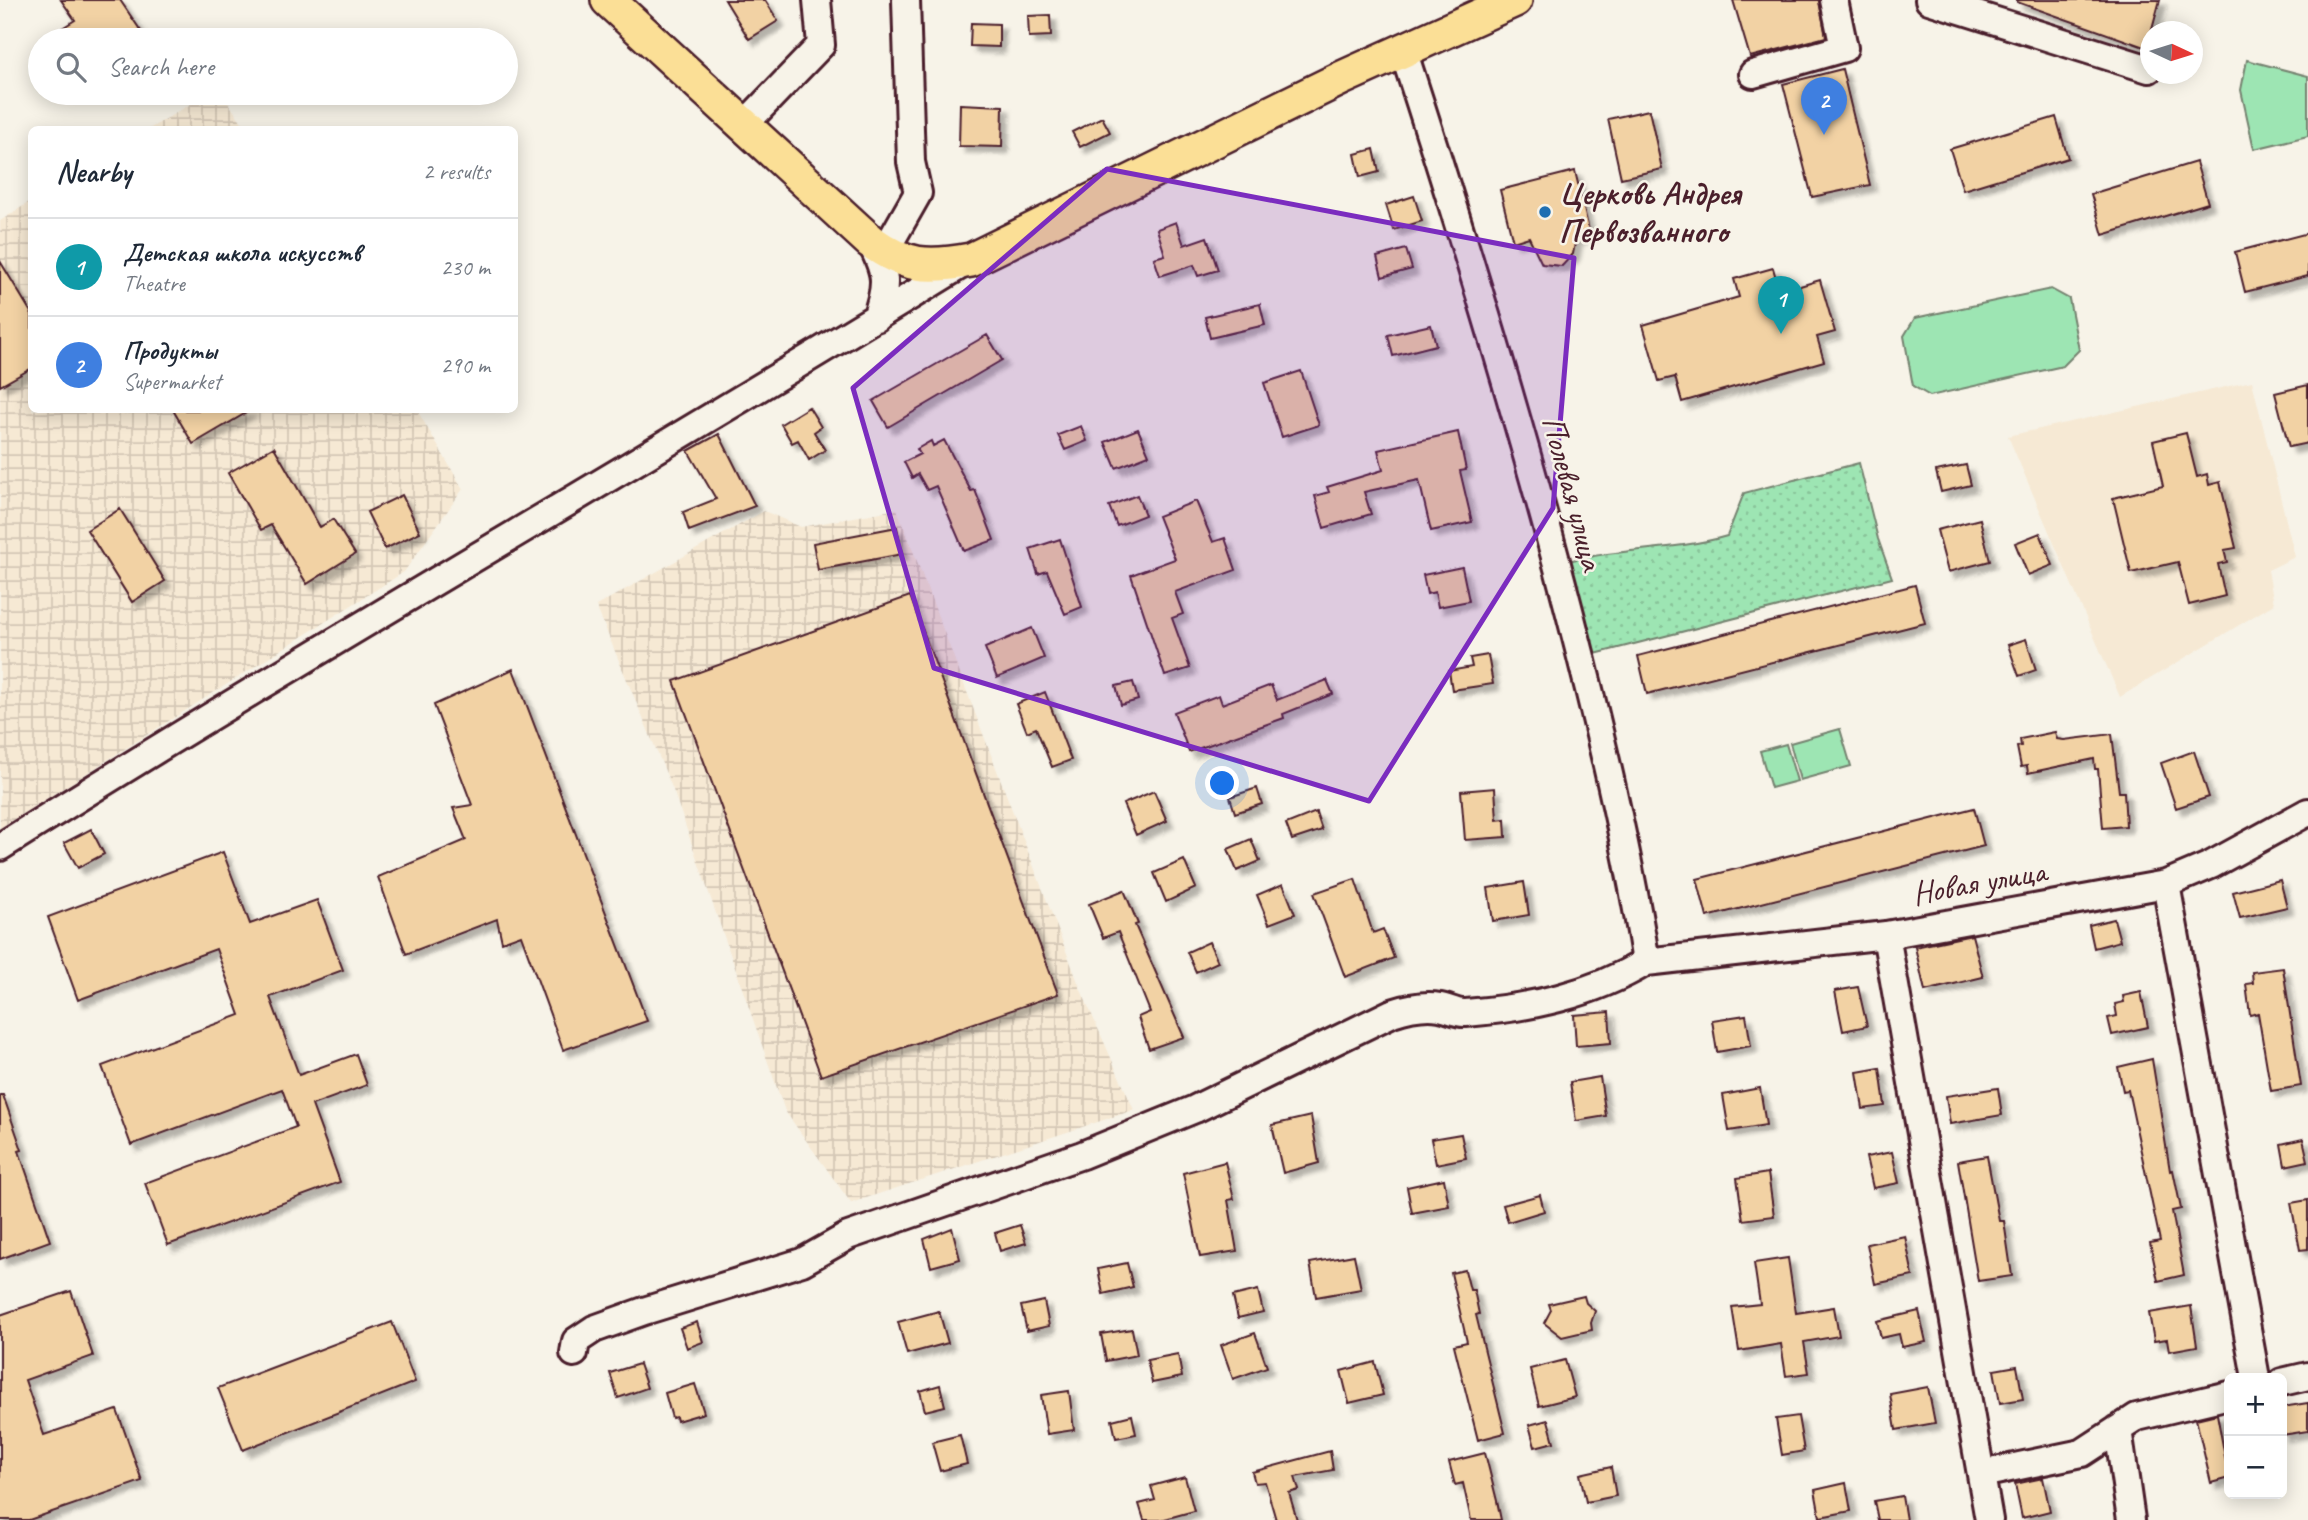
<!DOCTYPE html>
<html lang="en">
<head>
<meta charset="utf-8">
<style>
  :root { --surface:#fff; --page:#f6f6f7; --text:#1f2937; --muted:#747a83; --line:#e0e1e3; --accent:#1f6fb2 }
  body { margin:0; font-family:Caveat,sans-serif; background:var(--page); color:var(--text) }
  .controls { position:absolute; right:21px; bottom:21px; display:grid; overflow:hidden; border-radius:10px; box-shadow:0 4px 18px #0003 }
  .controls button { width:63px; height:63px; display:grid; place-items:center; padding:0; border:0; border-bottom:2px solid var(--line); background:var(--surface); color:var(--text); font:35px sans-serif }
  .compass { position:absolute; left:2140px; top:21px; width:63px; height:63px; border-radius:50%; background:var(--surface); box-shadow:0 4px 18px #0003; rotate:94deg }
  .you { position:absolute; left:1223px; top:784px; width:24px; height:24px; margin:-18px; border:5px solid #fff; border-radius:50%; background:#1a73e8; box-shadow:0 0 0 10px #1a73e833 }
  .badge { display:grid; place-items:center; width:46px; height:46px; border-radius:50%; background:var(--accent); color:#fff; font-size:23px; font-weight:700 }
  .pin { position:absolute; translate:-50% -58px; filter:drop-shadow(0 2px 4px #0008) }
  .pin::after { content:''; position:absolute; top:37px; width:24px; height:21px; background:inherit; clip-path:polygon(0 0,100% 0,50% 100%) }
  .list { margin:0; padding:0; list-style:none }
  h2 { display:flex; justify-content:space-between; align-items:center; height:91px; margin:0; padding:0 28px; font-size:30px }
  h2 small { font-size:23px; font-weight:400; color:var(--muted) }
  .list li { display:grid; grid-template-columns:46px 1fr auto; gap:21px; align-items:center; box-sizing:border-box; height:98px; padding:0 28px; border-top:2px solid var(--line) }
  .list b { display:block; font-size:26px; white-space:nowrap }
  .list p { margin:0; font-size:23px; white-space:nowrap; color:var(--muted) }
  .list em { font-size:23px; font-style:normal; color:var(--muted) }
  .icon { flex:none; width:38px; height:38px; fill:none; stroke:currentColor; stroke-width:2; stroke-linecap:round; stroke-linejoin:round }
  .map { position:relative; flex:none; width:2308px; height:1520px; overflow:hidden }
  .search { position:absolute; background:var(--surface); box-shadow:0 4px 18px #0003; left:28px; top:28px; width:490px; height:77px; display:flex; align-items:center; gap:18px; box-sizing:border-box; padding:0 24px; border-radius:38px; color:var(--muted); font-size:26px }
  .panel { position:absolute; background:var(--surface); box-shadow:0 4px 18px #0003; left:28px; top:126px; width:490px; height:287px; border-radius:10px }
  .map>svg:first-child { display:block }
</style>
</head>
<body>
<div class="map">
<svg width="2308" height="1520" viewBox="0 0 2308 1520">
  <defs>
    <pattern id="industrial-grid" width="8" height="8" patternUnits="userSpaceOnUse" patternTransform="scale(1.75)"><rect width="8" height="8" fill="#f6e9d4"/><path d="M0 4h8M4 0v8" fill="none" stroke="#d4c7b6"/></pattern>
    <pattern id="grass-dots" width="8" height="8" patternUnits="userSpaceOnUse" patternTransform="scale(1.75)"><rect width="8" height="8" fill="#9de5b3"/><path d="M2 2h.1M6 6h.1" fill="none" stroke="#89c49a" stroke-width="1.8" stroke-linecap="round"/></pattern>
    <filter id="shadow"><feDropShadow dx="6" dy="6" stdDeviation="2" flood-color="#0004"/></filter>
  </defs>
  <rect width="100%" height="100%" fill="#f7f3e8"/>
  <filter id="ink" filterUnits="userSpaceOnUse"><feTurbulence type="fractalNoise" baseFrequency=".0143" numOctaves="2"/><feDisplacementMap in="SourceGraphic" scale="14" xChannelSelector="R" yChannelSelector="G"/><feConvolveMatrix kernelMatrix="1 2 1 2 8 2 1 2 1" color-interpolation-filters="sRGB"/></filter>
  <g filter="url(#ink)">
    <path fill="#f6e9d4" d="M 2252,381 L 2295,557 L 2268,570 L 2274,604 L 2120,697 L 2008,436 Z"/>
    <path fill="url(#industrial-grid)" d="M 209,93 L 221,93 L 247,129 L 149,129 Z
      M 31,201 L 32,410 L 417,410 L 463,489 L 404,572 L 0,828 L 0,221 Z
      M 897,509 L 1081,990 L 1134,1110 L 851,1203 L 785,1111 L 673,790 L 596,606 L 764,511 L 801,527 Z"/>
    <path fill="url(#grass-dots)" stroke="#74826f" stroke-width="2" d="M 1859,463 L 1878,539 L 1892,578 L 1591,655 L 1568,561 C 1621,548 1676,551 1727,536 L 1744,493 Z"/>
    <path fill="#9de5b3" stroke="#74826f" stroke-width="2" d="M 2247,60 L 2308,76 L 2308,136 L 2254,149 L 2241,90 Z
      M 2051,289 L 2069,299 L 2079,350 L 2063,366 L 1930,396 L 1913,386 L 1904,336 L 1915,318 Z
      M 1840,729 L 1851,766 L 1800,780 L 1790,743 Z
      M 1786,744 L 1797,781 L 1771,788 L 1760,751 Z"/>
    <path fill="#f2d2a4" stroke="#4a1f2b" stroke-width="2" filter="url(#shadow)" d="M 61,0 L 120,0 L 147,40 L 43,40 L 75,20 Z
      M 725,0 L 765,0 L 778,21 L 749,39 Z
      M 1733,0 L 1819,0 L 1826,37 L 1750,57 Z
      M 2017,0 L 2160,0 L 2147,48 L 2017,2 Z
      M 1050,15 L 1051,36 L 1029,37 L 1028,16 Z
      M 971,23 L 999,24 L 999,47 L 970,46 Z
      M 1842,69 L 1870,185 L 1812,197 L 1783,84 Z
      M 960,104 L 1003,106 L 1002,147 L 959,146 Z
      M 1649,110 L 1662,169 L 1621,178 L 1608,119 Z
      M 1102,117 L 1110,132 L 1080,147 L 1072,132 Z
      M 2056,117 L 2068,158 L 1963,190 L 1950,149 Z
      M 1374,149 L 1379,172 L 1360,177 L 1355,154 Z
      M 2196,162 L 2208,203 L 2103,235 L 2091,194 Z
      M 1575,171 L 1590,234 L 1576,238 L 1573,254 L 1562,266 L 1542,264 L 1529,237 L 1513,242 L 1500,190 Z
      M 1414,196 L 1422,221 L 1394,230 L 1386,205 Z
      M 1176,222 L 1184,245 L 1207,237 L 1218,270 L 1198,276 L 1194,265 L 1160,276 L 1154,258 L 1165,255 L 1157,229 Z
      M 2308,233 L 2308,276 L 2245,292 L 2235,252 Z
      M 1406,249 L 1412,269 L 1382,277 L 1377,257 Z
      M 0,261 L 32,314 L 32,368 L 0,386 Z
      M 1773,268 L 1780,292 L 1820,280 L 1835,332 L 1817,337 L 1824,361 L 1682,402 L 1675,377 L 1659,381 L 1643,325 L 1739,297 L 1734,279 Z
      M 1260,304 L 1265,325 L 1210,338 L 1205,317 Z
      M 1431,325 L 1436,345 L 1393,356 L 1388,335 Z
      M 987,335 L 1002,360 L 888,427 L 873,401 Z
      M 1301,371 L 1319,425 L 1282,437 L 1264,383 Z
      M 2308,385 L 2308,443 L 2289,447 L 2275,393 Z
      M 809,407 L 821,427 L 814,432 L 825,450 L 809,460 L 798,440 L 792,443 L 781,424 Z
      M 173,410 L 251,410 L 193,444 Z
      M 1081,426 L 1087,441 L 1065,450 L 1058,435 Z
      M 1138,429 L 1149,455 L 1116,468 L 1105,442 Z
      M 1458,432 L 1466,470 L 1460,471 L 1472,522 L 1431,531 L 1419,480 L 1364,492 L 1371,514 L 1324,528 L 1315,496 L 1329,492 L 1327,487 L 1383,470 L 1378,450 Z
      M 2186,433 L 2197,477 L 2207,474 L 2209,485 L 2220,482 L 2236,548 L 2224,550 L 2227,562 L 2218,564 L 2225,596 L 2189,605 L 2178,562 L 2131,573 L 2113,498 L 2163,486 L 2153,441 Z
      M 719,434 L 755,506 L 689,531 L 683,512 L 716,499 L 688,451 Z
      M 944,440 L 971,491 L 975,490 L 994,540 L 964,551 L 936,486 L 927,490 L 918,474 L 912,478 L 904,462 L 920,454 L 917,449 L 931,441 L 933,446 Z
      M 274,447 L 320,527 L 333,519 L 355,554 L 307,584 L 271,525 L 261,530 L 228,473 Z
      M 1966,465 L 1971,485 L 1941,492 L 1936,471 Z
      M 402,495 L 420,532 L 385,549 L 367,512 Z
      M 1137,495 L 1145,515 L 1117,526 L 1109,506 Z
      M 1196,501 L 1213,542 L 1225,538 L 1236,570 L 1175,592 L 1183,614 L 1172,618 L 1190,668 L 1165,676 L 1131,575 L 1175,559 L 1158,516 Z
      M 120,509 L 165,581 L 132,602 L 87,530 Z
      M 1980,519 L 1990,561 L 1948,572 L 1937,530 Z
      M 897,527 L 902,554 L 818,570 L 813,543 Z
      M 2040,533 L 2053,565 L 2028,575 L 2015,543 Z
      M 1060,539 L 1082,607 L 1065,614 L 1047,571 L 1038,574 L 1030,549 Z
      M 1462,567 L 1469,601 L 1438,607 L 1435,592 L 1427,594 L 1423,575 Z
      M 1915,585 L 1925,623 L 1647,694 L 1638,656 Z
      M 910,596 L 1058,994 L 821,1076 L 674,681 Z
      M 1032,628 L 1044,658 L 997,678 L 985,648 Z
      M 2026,639 L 2036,670 L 2019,676 L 2008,645 Z
      M 1488,655 L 1493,684 L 1452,690 L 1449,671 L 1472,667 L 1470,658 Z
      M 513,669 L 647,1021 L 563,1050 L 521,935 L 502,942 L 497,919 L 406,954 L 378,877 L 466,840 L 453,808 L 472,805 L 434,705 Z
      M 1327,680 L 1333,694 L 1283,714 L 1284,718 L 1189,752 L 1174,712 L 1219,695 L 1222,704 L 1271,685 L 1277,700 Z
      M 1133,682 L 1138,700 L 1121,705 L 1116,686 Z
      M 1045,692 L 1071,760 L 1052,767 L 1036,728 L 1027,732 L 1016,704 Z
      M 2055,732 L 2057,739 L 2064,740 L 2112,734 L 2119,792 L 2124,792 L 2126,826 L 2103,828 L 2098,769 L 2095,769 L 2094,759 L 2028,773 L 2027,766 L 2021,767 L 2017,747 L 2021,746 L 2020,739 Z
      M 2194,751 L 2209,797 L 2176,808 L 2161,763 Z
      M 1257,788 L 1262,804 L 1235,813 L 1230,797 Z
      M 1495,788 L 1497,820 L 1505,819 L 1506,837 L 1465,840 L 1461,791 Z
      M 1154,791 L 1167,821 L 1136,835 L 1123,804 Z
      M 1974,808 L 1984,846 L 1707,917 L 1697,879 Z
      M 1316,812 L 1322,830 L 1292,840 L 1286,824 Z
      M 91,829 L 104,854 L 78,868 L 64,843 Z
      M 1251,839 L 1260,861 L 1237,871 L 1228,849 Z
      M 223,852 L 250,924 L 317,900 L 343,970 L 270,997 L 299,1075 L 356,1054 L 367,1085 L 312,1105 L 340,1182 L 168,1245 L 145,1183 L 296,1127 L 282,1089 L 131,1145 L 102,1066 L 240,1015 L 216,949 L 78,1000 L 48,917 Z
      M 1184,860 L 1196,888 L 1166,902 L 1154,873 Z
      M 1355,879 L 1373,933 L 1383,929 L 1394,958 L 1345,977 L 1314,893 Z
      M 2280,880 L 2287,907 L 2240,918 L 2233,892 Z
      M 1524,882 L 1529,915 L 1493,921 L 1488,888 Z
      M 1283,884 L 1295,914 L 1269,924 L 1257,895 Z
      M 1124,890 L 1138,924 L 1135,925 L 1184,1037 L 1149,1049 L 1138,1017 L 1150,1012 L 1118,932 L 1103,938 L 1089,904 Z
      M 2114,919 L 2120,941 L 2094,948 L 2089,925 Z
      M 1972,935 L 1983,977 L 1925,991 L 1915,947 Z
      M 1209,942 L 1218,962 L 1196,972 L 1187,952 Z
      M 2283,968 L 2301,1086 L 2271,1091 L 2258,1013 L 2250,1015 L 2246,984 L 2253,983 L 2252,972 Z
      M 1858,987 L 1867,1026 L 1843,1031 L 1835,991 Z
      M 2141,992 L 2148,1027 L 2112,1035 L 2108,1018 L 2117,1016 L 2115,1004 L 2124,1002 L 2123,996 Z
      M 1609,1012 L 1611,1043 L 1576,1046 L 1574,1015 Z
      M 1746,1015 L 1751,1046 L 1717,1052 L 1712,1020 Z
      M 2152,1059 L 2170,1171 L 2173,1170 L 2181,1209 L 2172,1211 L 2184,1275 L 2158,1281 L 2150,1243 L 2160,1241 L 2128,1090 L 2123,1091 L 2118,1067 Z
      M 1880,1068 L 1885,1106 L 1863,1109 L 1857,1072 Z
      M 1600,1077 L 1606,1116 L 1576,1121 L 1570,1082 Z
      M 1760,1088 L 1766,1125 L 1729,1131 L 1723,1095 Z
      M 1998,1088 L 2002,1115 L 1950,1124 L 1946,1096 Z
      M 0,1095 L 3,1095 L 22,1150 L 19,1151 L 50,1241 L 0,1259 Z
      M 1311,1116 L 1319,1163 L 1283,1173 L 1272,1125 Z
      M 1461,1134 L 1466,1158 L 1436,1164 L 1431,1139 Z
      M 2303,1139 L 2308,1161 L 2285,1166 L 2281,1144 Z
      M 1892,1152 L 1899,1183 L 1873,1188 L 1866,1157 Z
      M 1987,1156 L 1999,1221 L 2004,1221 L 2012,1276 L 1978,1281 L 1958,1161 Z
      M 1225,1162 L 1234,1199 L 1228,1200 L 1237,1251 L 1200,1257 L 1183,1173 Z
      M 1768,1173 L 1774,1216 L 1743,1220 L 1737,1178 Z
      M 1444,1179 L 1449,1206 L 1412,1213 L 1407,1187 Z
      M 1540,1195 L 1544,1211 L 1508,1222 L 1503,1205 Z
      M 2308,1200 L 2308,1249 L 2300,1250 L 2291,1203 Z
      M 1020,1225 L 1026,1243 L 1000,1251 L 995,1233 Z
      M 952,1228 L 960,1259 L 931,1267 L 924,1239 Z
      M 1905,1236 L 1913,1276 L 1875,1284 L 1867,1244 Z
      M 1354,1255 L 1361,1289 L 1316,1297 L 1310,1263 Z
      M 1788,1258 L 1796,1313 L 1834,1307 L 1839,1336 L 1804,1342 L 1809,1373 L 1786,1376 L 1781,1344 L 1739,1351 L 1732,1307 L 1760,1304 L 1754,1263 Z
      M 1127,1263 L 1133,1287 L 1103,1294 L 1098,1269 Z
      M 1465,1270 L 1470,1290 L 1474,1290 L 1479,1314 L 1476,1315 L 1505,1433 L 1478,1440 L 1454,1345 L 1467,1342 L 1451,1273 Z
      M 1258,1290 L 1263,1312 L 1238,1318 L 1233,1296 Z
      M 71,1291 L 93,1356 L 25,1380 L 44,1435 L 117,1410 L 142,1481 L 29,1520 L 0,1520 L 0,1315 Z
      M 1584,1296 L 1586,1303 L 1595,1311 L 1591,1323 L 1592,1330 L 1562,1337 L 1544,1323 L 1551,1310 L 1549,1304 Z
      M 1044,1301 L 1049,1326 L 1027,1331 L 1021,1306 Z
      M 2191,1306 L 2197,1346 L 2169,1351 L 2167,1339 L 2154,1341 L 2149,1313 Z
      M 939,1311 L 948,1343 L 907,1354 L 898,1322 Z
      M 1919,1311 L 1926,1342 L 1902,1347 L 1899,1334 L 1881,1338 L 1877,1321 Z
      M 392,1322 L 415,1382 L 243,1450 L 218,1388 Z
      M 697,1322 L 703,1342 L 687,1348 L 680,1328 Z
      M 1132,1329 L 1137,1355 L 1106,1361 L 1101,1334 Z
      M 1255,1333 L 1267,1367 L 1233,1379 L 1221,1345 Z
      M 1178,1354 L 1182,1377 L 1152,1383 L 1147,1360 Z
      M 1565,1360 L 1575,1397 L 1539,1406 L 1530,1369 Z
      M 1375,1362 L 1383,1395 L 1349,1403 L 1341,1371 Z
      M 639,1364 L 647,1388 L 618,1398 L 610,1373 Z
      M 2017,1366 L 2023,1399 L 2000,1403 L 1994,1370 Z
      M 695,1384 L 704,1413 L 677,1421 L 676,1417 L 672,1418 L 665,1393 Z
      M 940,1385 L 945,1406 L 925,1411 L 920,1391 Z
      M 1928,1387 L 1935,1423 L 1896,1430 L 1890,1394 Z
      M 1069,1391 L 1074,1430 L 1047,1434 L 1041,1395 Z
      M 2308,1403 L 2308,1431 L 2282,1435 L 2282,1407 Z
      M 2217,1414 L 2229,1478 L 2211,1483 L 2196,1419 Z
      M 1132,1415 L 1136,1434 L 1116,1438 L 1112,1420 Z
      M 1798,1416 L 1804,1451 L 1782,1455 L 1776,1419 Z
      M 1548,1420 L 1554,1442 L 1535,1447 L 1529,1425 Z
      M 960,1435 L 967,1464 L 940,1471 L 932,1442 Z
      M 1330,1451 L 1333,1470 L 1295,1477 L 1299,1490 L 1289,1493 L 1297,1520 L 1276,1520 L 1265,1482 L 1255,1483 L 1252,1472 Z
      M 1485,1453 L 1497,1501 L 1501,1520 L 1471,1520 L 1463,1483 L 1455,1485 L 1449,1462 Z
      M 1611,1467 L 1616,1496 L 1586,1502 L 1580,1474 Z
      M 1185,1477 L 1194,1511 L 1161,1520 L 1144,1520 L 1139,1504 L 1155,1500 L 1151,1486 Z
      M 2043,1478 L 2050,1511 L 2022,1518 L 2015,1484 Z
      M 1846,1483 L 1851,1511 L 1820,1517 L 1815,1490 Z
      M 1902,1496 L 1906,1520 L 1878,1520 L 1874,1501 Z"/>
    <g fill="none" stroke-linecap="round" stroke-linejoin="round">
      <g stroke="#4a1f2b" stroke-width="32">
        <path id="minor" d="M 1929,0 L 2149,69
          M 1403,50 C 1463,235 1520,421 1569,610 C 1599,726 1627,843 1646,962
          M 1753,74 L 1844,48 L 1834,0
          M 744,125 L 821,45 L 817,0
          M 870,241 C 887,274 888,283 876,318
          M 885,251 L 918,193 L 911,162 L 906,0
          M 0,847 C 318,646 646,460 966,262
          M 2166,884 L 2256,1378
          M 1886,935 L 1989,1520
          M 574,1353 L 576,1341 L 594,1329 L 644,1311 L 802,1262 L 848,1236 L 1082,1155 L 1195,1109 L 1392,1013 C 1407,1008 1423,1004 1440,1007 C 1448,1008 1457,1014 1466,1013 C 1529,1008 1591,995 1646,962 L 1886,935 L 2166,884 L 2211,865 L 2308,812
          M 2282,1382 L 2308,1376
          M 2118,1429 L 2131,1520
          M 1981,1474 L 2082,1453 L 2137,1417 L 2229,1395"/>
      </g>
      <g stroke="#4a1f2b" stroke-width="38">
        <path id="major" d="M 608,0 L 870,241 C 906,267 928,268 971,260 L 1342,78 L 1515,0"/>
      </g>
      <use href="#minor" stroke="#f7f3e8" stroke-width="26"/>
      <use href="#major" stroke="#fbdf96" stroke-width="33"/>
    </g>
  </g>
  <path fill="#7b2cbf" fill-opacity="0.2" stroke="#7b2cbf" stroke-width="5" stroke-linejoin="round" d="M 1107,169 L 1574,258 L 1553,508 L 1369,801 L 934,668 L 853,388 Z"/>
  <circle fill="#1f6fb2" stroke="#f7f3e8" stroke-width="2.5" cx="1545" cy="212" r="7"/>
  <g text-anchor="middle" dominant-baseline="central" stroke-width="5" stroke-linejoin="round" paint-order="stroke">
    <g font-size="33" font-weight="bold" fill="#4a1f2b" stroke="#f7f3e8" text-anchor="start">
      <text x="1559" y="193">Церковь Андрея<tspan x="1559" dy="38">Первозванного</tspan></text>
    </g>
    <g font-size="33" fill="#4a1f2b" stroke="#f7f3e8">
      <text transform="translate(1573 493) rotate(75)">Полевая улица</text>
      <text transform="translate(1979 882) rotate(-10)">Новая улица</text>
    </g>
  </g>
</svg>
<div class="controls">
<button>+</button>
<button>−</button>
</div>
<svg class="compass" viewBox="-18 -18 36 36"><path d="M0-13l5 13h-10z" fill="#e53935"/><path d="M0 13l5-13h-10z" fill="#747a83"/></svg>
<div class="you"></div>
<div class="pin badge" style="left:1781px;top:334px;background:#0f9aa8">1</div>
<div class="pin badge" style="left:1824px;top:135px;background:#3f7fe0">2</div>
<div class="search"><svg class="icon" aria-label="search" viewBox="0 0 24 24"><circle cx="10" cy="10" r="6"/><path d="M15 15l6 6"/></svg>Search here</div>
<section class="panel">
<h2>Nearby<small>2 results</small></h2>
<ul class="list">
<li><span class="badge" style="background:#0f9aa8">1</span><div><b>Детская школа искусств</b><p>Theatre</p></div><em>230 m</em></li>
<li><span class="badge" style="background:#3f7fe0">2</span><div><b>Продукты</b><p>Supermarket</p></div><em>290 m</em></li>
</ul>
</section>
</div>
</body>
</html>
